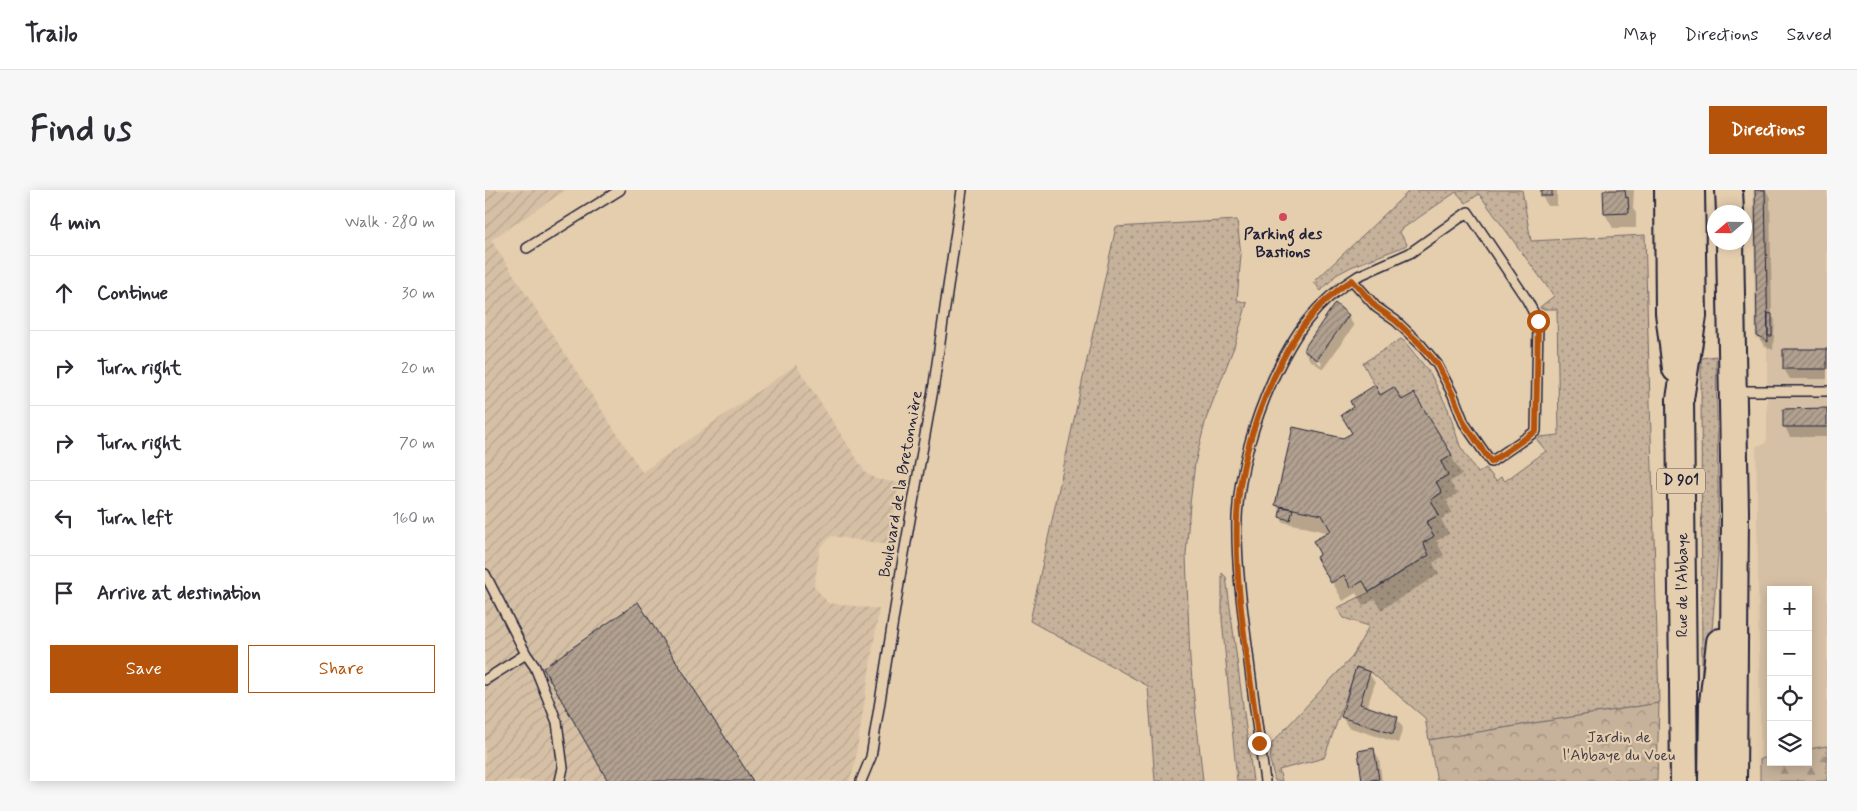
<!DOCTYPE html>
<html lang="en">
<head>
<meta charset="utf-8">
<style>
  :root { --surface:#fff; --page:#f7f7f7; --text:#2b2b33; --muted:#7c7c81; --line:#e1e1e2; --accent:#b45309 }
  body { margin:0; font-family:Mynerve,sans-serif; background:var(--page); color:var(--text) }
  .controls { position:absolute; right:15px; bottom:15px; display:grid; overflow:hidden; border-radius:0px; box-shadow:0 2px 12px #0003 }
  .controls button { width:45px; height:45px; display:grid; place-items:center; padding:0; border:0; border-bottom:1px solid var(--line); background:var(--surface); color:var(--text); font:25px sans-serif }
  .compass { position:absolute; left:1222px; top:15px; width:45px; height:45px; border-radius:50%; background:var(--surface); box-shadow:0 2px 12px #0003; rotate:250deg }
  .stop { position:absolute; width:15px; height:15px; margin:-11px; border:4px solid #b45309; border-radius:50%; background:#fff }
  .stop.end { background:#b45309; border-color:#fff; box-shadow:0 1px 5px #0008 }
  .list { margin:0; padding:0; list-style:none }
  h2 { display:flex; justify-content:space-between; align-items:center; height:65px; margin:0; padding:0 20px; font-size:21px }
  h2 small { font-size:16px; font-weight:400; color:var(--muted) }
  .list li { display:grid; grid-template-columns:32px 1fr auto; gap:15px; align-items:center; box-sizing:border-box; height:75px; padding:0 20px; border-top:1px solid var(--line) }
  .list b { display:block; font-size:19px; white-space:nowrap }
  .list em { font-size:16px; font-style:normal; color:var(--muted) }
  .actions { display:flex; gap:10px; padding:15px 20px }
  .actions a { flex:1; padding:11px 0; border:1px solid var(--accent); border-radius:0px; text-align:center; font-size:18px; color:var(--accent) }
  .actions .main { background:var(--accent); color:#fff }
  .icon { flex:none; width:28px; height:28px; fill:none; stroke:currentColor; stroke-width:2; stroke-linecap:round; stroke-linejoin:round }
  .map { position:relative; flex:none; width:1342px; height:591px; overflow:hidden; border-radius:0px }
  header { display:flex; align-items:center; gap:30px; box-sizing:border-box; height:70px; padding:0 25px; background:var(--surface); border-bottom:1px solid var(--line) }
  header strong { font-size:24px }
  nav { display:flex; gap:28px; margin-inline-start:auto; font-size:18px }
  .intro { display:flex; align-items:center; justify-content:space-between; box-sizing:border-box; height:120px; padding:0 30px }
  h1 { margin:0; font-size:35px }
  .button { padding:12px 22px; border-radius:0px; background:var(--accent); color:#fff; font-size:18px; font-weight:700 }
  main { display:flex; gap:30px; padding:0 30px }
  aside { flex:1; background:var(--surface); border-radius:0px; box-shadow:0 2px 12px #0003 }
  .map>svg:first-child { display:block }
</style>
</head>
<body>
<header>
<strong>Trailo</strong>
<nav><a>Map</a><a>Directions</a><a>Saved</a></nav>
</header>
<div class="intro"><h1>Find us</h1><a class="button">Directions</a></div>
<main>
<aside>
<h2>4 min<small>Walk · 280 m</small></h2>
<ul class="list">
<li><svg class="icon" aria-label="ahead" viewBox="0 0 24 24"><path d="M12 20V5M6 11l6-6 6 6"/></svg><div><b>Continue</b></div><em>30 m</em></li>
<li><svg class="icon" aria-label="right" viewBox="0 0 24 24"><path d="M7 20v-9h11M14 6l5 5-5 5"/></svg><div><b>Turn right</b></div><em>20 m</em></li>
<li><svg class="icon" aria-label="right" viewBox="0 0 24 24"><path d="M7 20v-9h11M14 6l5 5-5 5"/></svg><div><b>Turn right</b></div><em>70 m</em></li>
<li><svg class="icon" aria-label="left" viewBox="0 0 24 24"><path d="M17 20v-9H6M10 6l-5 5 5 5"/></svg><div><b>Turn left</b></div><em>160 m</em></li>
<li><svg class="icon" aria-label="arrive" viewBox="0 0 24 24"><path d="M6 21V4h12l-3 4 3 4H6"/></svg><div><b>Arrive at destination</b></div></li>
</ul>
<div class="actions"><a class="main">Save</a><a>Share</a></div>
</aside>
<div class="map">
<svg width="1342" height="591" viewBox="0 0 1342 591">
  <defs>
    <pattern id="industrial-furrows" width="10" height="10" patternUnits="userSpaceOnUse" patternTransform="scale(1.25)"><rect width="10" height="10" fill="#d6c0a5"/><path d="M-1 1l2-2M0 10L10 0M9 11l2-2" fill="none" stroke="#b7a58f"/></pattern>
    <pattern id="grass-dots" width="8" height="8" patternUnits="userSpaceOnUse" patternTransform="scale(1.25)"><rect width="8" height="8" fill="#c6b29b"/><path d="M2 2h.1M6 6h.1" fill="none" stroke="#a09080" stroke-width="1.8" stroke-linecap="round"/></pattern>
    <pattern id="forest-firs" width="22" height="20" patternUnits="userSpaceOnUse" patternTransform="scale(1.25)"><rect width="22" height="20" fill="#c6b29b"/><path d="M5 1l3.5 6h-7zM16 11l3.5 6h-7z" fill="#a09080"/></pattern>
    <pattern id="park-crowns" width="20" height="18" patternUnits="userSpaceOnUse" patternTransform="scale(1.25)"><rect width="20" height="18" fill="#c6b29b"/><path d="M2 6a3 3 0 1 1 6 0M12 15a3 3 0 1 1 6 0" fill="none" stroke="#a09080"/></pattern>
    <pattern id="building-hatch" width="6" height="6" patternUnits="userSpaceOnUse" patternTransform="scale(1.25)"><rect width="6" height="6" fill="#b2a190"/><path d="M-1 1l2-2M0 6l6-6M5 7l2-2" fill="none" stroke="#908377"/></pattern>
  </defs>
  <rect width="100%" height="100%" fill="#e5ceae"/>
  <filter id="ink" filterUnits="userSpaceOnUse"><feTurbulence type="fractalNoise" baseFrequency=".02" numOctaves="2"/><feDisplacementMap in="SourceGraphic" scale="10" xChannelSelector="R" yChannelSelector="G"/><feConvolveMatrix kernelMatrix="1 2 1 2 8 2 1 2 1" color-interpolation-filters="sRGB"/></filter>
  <g filter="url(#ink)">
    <path fill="#d6c0a5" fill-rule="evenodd" d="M 1268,0 L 1342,0 L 1342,591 L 1276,591 L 1271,256 L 1280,254 L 1282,248 L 1282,157 L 1280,152 L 1270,148 ZM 1286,400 L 1323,400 L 1323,572 L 1286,572 Z"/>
    <path fill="url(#industrial-furrows)" d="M 0,0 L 81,0 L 6,50 L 157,282 L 311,175 L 381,283 L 391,289 L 414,293 L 404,355 L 346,346 L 335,358 L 329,396 L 343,413 L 394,419 L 369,578 L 364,591 L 0,591 Z"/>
    <path fill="url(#grass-dots)" stroke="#746a6b" d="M 925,0 L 1037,0 L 1046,51 L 1160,45 L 1174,513 L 944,550 L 940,528 L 887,483 L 872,477 L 839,568 L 794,580 L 797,591 L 790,591 L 785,570 L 787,553 L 867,467 L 884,436 L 859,428 L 852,418 L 885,402 L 944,365 L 938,353 L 949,346 L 941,332 L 954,325 L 946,310 L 957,303 L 951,292 L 962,285 L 956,272 L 967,265 L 929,204 L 917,210 L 895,205 L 878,173 L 916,149 L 920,152 L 945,183 L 963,219 L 975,256 L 993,283 L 1001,278 L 1011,291 L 1016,287 L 1020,291 L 1061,261 L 1052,250 L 1055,247 L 1074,245 L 1072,119 L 1056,119 L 1055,117 L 1069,106 L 994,4 L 981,13 L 971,2 L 914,41 L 922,54 L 920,56 L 866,77 L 851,85 L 836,101 L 829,92 Z
      M 752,30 L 756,65 L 752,110 L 762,113 L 749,157 L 721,229 L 710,273 L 705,314 L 701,365 L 705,470 L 718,591 L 670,591 L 663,496 L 545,431 L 631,37 Z
      M 1231,166 L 1234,353 L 1223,490 L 1217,490 L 1216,168 Z
      M 737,383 L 741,387 L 768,591 L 752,591 L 737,429 Z"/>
    <path fill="url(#forest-firs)" stroke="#746a6b" d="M 1342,556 L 1342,591 L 1275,591 L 1275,569 L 1286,567 L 1286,572 L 1323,572 L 1323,559 Z"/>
    <path fill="url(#park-crowns)" stroke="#746a6b" d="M 1174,513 L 1172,591 L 952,591 L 944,550 Z"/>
    <path fill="#0003" fill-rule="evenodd" d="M 1057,0 L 1072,0 L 1072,16 L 1063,16 L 1057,6 Z
      M 1119,0 L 1149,0 L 1148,19 L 1151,23 L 1151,38 L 1128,38 L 1120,24 Z
      M 1272,0 L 1281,0 L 1285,8 L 1287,126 L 1290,130 L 1288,160 L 1279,156 L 1273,146 Z
      M 850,114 L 863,126 L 869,136 L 838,179 L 825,170 L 819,160 ZM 826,164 L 837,173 L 836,175 L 826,167 Z
      M 1299,160 L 1342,160 L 1342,189 L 1305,189 L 1299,179 Z
      M 928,205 L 977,284 L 965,292 L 972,304 L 961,311 L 967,322 L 956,329 L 964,344 L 951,351 L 959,365 L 948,373 L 954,384 L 896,420 L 890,409 L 878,416 L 871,403 L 858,411 L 833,367 L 837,365 L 845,343 L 798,332 L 795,327 L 796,323 L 791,315 L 858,249 L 868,244 L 896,207 L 916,212 Z
      M 1342,220 L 1342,247 L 1305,247 L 1300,237 Z
      M 884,483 L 890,493 L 882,518 L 912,528 L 918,538 L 913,553 L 863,537 L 857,527 Z
      M 888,559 L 894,569 L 897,591 L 879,591 L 875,562 Z"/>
    <path fill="url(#building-hatch)" stroke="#22223b" d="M 1056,0 L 1067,0 L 1067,6 L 1056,6 Z
      M 1118,0 L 1140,0 L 1141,8 L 1143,7 L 1144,23 L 1119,24 Z
      M 1270,0 L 1280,0 L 1283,152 L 1278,148 L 1272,146 Z
      M 850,113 L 864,125 L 832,170 L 818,160 Z
      M 1283,123 L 1287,124 L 1287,146 L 1283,146 Z
      M 1298,159 L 1342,159 L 1342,179 L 1298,179 Z
      M 890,195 L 895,205 L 909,197 L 917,210 L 929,203 L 967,265 L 956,272 L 963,285 L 951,292 L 957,302 L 946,310 L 954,325 L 941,332 L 949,346 L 938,353 L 944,365 L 884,402 L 878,391 L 866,398 L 859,385 L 846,393 L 831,367 L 835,364 L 828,351 L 846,341 L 837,325 L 790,315 L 808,237 L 858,248 L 867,243 L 856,225 L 868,217 L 865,211 Z
      M 1342,218 L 1342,237 L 1298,237 L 1298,219 Z
      M 796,317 L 808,319 L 805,330 L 794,327 Z
      M 153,412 L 268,591 L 123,591 L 58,478 Z
      M 871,477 L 885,482 L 875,514 L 913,527 L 908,544 L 856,527 Z
      M 889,558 L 894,589 L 877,591 L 873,561 Z"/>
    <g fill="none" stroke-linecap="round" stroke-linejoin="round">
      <g stroke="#22223b" stroke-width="12">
        <path id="service" d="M 42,58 L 135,0
          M 1250,201 L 1342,201
          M 0,384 L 41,464 L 50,477 L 72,532 L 78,578 L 75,591
          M 0,490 L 41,464
          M 376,591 L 386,567 L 417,375 L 449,194 L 477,0
          M 780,591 C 774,549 768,506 763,463 C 757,418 751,373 752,328 C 754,282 769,231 788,189 C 809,144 829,113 873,86 L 925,63 L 983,22 L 1042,110 L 1053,131 L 1051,241 L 1006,272 L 979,233 L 968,205 L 952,174 L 935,154 L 911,131 L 891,117 L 867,90"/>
      </g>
      <g stroke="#22223b" stroke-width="30">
        <path id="primary" d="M 1183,0 L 1184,123 L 1191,179
          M 1244,0 L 1245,22
          M 1245,52 L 1250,322 L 1248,591
          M 1199,591 L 1195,209 L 1208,126 L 1206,0
          M 1227,591 L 1228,513 L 1235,452"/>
      </g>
      <use href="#service" stroke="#e5ceae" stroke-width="9"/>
      <use href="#primary" stroke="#e5ceae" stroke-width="26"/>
    </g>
  </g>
  <g fill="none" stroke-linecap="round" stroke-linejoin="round" filter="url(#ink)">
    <path stroke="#b45309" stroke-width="6" d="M 774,553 C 765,479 749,403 752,327 C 754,280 769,231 788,189 C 807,147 828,115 867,90 L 891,117 L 911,131 L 935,154 L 952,174 L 968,205 L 979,233 L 1006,272 L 1051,241 L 1053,131"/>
  </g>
  <circle fill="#d1495b" stroke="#e5ceae" stroke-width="2" cx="798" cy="27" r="5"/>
  <g text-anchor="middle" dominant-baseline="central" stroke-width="4.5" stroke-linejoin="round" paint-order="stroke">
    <rect fill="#e5ceae" stroke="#5c565e" stroke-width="1" x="1172" y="278.5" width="48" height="25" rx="4"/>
    <g font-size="15" font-weight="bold" fill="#22223b">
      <text x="1196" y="291">D 901</text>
    </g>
    <g font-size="16" font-weight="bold" fill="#22223b" stroke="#e5ceae">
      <text x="798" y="44">Parking des<tspan x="798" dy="18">Bastions</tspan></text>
    </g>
    <g font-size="16" fill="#22223b" stroke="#e5ceae">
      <text transform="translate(416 294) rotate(-80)">Boulevard de la Bretonnière</text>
      <text transform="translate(1197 395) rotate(-90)">Rue de l'Abbaye</text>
    </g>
    <g font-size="16" fill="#433f4e" stroke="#e5ceae">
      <text x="1134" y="547">Jardin de<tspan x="1134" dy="18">l'Abbaye du Voeu</tspan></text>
    </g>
  </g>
</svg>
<div class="controls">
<button>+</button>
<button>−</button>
<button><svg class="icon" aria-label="locate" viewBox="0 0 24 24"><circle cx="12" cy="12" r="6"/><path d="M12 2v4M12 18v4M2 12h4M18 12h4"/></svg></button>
<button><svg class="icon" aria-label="layers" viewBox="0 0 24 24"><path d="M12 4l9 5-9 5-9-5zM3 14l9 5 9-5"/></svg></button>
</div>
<svg class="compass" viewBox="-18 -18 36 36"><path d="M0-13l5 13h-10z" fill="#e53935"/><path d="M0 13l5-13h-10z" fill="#7c7c81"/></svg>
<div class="stop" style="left:1053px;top:131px"></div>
<div class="stop end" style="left:774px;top:553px"></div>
</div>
</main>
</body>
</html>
